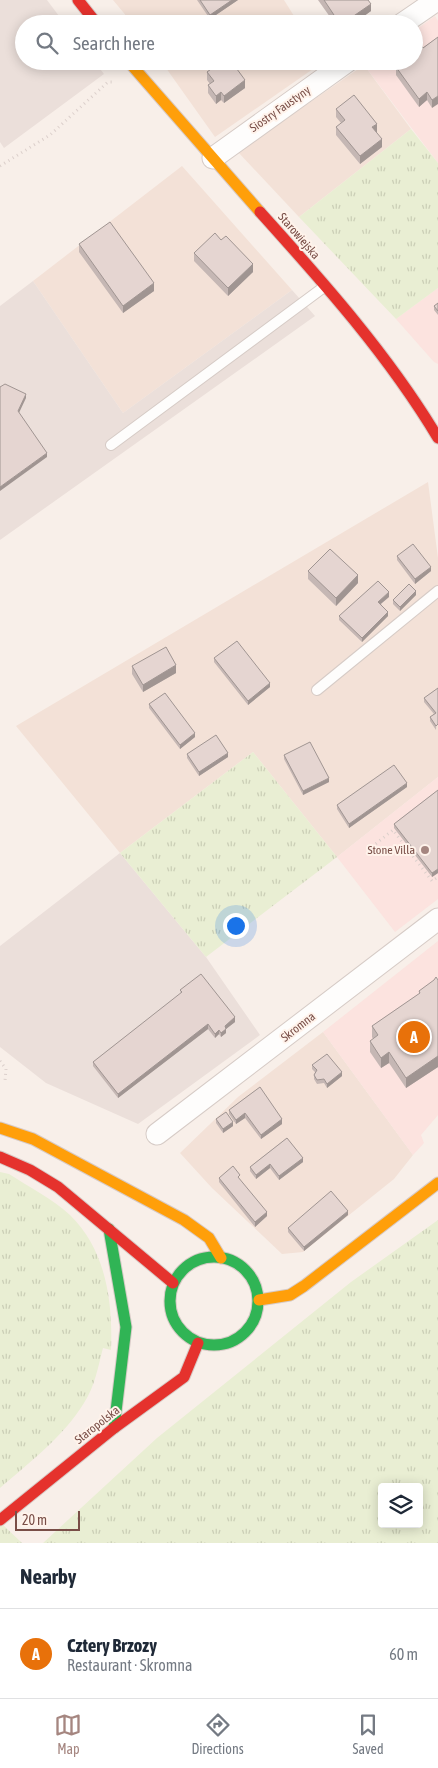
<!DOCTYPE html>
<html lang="en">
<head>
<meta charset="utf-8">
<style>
  :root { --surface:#fff; --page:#f6f6f7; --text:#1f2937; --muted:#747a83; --line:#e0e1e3; --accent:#a58680 }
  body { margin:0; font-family:"Asap Condensed",sans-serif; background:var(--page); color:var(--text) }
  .controls { position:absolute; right:15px; bottom:15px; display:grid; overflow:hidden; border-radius:5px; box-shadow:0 2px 12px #0003 }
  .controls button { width:45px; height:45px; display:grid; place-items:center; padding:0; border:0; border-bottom:1px solid var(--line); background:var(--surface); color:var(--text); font:25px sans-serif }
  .scale { position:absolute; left:15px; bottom:12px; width:65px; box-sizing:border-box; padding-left:5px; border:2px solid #794e47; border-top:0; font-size:14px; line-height:18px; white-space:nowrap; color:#794e47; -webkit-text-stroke:4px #fff3eb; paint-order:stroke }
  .you { position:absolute; left:235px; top:925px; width:18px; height:18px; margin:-12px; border:4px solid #fff; border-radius:50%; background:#1a73e8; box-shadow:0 0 0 8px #1a73e833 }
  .badge { display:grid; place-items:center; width:32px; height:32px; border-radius:50%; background:var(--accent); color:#fff; font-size:16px; font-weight:700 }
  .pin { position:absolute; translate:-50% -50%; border:2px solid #fff; box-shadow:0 1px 5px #0006 }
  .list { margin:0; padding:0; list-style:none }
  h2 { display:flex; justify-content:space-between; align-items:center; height:65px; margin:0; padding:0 20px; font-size:21px }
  h2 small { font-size:16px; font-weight:400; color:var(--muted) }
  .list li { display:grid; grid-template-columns:32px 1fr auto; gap:15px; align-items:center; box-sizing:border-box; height:90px; padding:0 20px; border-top:1px solid var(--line) }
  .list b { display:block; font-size:19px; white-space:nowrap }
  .list p { margin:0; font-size:16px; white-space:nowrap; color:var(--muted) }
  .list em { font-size:16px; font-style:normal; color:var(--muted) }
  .icon { flex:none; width:28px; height:28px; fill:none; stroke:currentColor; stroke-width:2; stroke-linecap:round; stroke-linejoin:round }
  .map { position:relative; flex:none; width:438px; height:1543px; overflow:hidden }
  .search { position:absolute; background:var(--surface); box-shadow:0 2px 12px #0003; left:15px; right:15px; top:15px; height:55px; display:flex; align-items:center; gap:12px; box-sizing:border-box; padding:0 18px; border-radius:28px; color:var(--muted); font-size:19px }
  .sheet { height:155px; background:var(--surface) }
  nav { display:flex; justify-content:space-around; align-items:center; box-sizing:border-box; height:70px; border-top:1px solid var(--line); background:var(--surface); font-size:14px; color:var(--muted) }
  nav a { display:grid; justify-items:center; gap:2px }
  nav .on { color:var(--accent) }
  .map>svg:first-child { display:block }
</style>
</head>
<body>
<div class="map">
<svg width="438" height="1543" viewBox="0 0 438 1543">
  <defs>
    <pattern id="grass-tufts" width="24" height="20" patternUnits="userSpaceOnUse" patternTransform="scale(1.25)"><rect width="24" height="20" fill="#e9eed3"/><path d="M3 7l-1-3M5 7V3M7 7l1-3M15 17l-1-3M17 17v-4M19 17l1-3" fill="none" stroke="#cbceb6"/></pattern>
  </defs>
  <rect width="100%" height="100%" fill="#f8efe9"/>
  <path fill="#f3e1d7" d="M 113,0 L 284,0 L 299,24 L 133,24 Z
    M 161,61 L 323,61 L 323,62 L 215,137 Z
    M 364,65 L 411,129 L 299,217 L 238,152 Z
    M 182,166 L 292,290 L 123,413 L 33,281 Z
    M 428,482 L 438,558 L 438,777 L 337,857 L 253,752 L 120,853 L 16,726 Z
    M 323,1032 L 413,1155 L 394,1179 L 303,1252 L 282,1254 L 212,1188 L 180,1153 L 238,1097 Z"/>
  <path fill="#fce3df" d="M 435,16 L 438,21 L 438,163 L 364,65 L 370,61 L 414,61 L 414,31 Z
    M 438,288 L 438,364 L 434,362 L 396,319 Z
    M 438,777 L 438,899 L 395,932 L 337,857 Z
    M 438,941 L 438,1115 L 421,1135 L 424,1143 L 413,1155 L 323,1032 Z"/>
  <path fill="#ebdfda" d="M 0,0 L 47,0 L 65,24 L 24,24 L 24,61 L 94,61 L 104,74 L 4,148 L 0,142 Z
    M 33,281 L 123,413 L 292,290 L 315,316 L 0,540 L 0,306 Z
    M 120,853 L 206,957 L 260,1035 L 138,1124 L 46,1083 L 0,1047 L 0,946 Z"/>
  <path fill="url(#grass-tufts)" fill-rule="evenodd" d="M 411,129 L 438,163 L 438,288 L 396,319 L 299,217 Z
    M 253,752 L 337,857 L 206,957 L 120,853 Z
    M 0,1172 L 9,1174 C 29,1187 53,1199 70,1215 C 106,1250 113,1302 111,1350 L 103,1348 C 98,1367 95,1386 84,1403 C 64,1436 29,1463 0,1488 Z
    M 438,1220 L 438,1543 L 43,1543 L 157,1438 L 351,1282 ZM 382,1487 L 419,1487 L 419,1524 L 382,1524 Z
    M 0,1522 L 22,1543 L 0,1543 Z"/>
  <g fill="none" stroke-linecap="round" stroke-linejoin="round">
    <g stroke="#d6cbc6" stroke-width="12">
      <path id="lane" d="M 111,445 L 324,287
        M 317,690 L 438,591"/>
    </g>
    <g stroke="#d6cbc6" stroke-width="23">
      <path id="street" d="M 402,24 L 437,0
        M 213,158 L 348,61
        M 157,1134 L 438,919"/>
    </g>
    <g stroke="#d7cac6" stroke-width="13">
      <path id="fast" d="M 109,1229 L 126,1327 L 114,1428
        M170 1301a44 44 0 1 1 88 0a44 44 0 1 1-88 0Z"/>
    </g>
    <g stroke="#d7cac6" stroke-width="13">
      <path id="slow" d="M 128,61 L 260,212
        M 0,1128 L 33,1139 L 184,1220 L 209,1238 L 221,1258
        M 259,1300 L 290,1295 L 304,1286 L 438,1183"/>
    </g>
    <g stroke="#d7cac6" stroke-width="13">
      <path id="jam" d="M 78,0 L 97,24
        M 260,212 C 324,283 389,356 438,438
        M 0,1157 L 30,1170 L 58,1187 L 173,1283
        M 0,1520 L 114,1428 L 184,1377 L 198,1343"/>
    </g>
    <path stroke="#dbcfcb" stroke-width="3" stroke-dasharray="1 4" stroke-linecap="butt" d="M 0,166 L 50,135 L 108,82 L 114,82
      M 368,850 L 393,830 L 432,881 L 438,877
      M 0,1061 L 6,1069 L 5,1081"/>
    <use href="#lane" stroke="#fefdfc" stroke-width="10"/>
    <use href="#street" stroke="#fefdfc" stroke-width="21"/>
    <use href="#fast" stroke="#30b455" stroke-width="11"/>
    <use href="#slow" stroke="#ff9f0a" stroke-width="11"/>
    <use href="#jam" stroke="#e5322d" stroke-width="11"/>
  </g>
  <path fill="#c5b7b4" d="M 197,0 L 238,0 L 210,19 Z
    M 318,0 L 368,0 L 371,11 L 353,24 L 335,24 Z
    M 438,37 L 432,108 L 427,100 L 419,107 L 396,75 L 396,67 Z
    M 207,72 L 245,88 L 224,103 L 221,100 L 216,104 L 208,93 L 208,85 L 210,84 L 207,80 Z
    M 336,109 L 377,132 L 376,132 L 382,147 L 360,164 L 336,135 L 336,127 L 341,123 L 336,117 Z
    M 79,244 L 154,291 L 123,313 L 79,252 Z
    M 194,253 L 253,272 L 228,296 L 194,261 Z
    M 438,303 L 438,315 L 434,310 L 434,306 Z
    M 397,556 L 431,571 L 415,584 L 397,560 Z
    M 308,571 L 358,583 L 336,606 L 308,579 Z
    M 416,595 L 400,611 L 393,604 L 393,600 Z
    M 389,597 L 381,604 L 388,616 L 362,642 L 339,620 L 339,616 Z
    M 214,658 L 270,687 L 248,705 L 214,662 Z
    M 132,666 L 176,673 L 143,692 L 132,674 Z
    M 438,688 L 436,730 L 430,721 L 430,717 L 434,714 L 424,702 L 424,698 Z
    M 149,704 L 195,737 L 180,749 L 149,708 Z
    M 187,754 L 228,757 L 199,776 L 187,758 Z
    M 284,755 L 329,782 L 303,795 L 284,759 Z
    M 407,787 L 349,828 L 337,809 L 337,805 Z
    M 438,790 L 438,873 L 432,877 L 394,828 L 394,824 Z
    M 438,980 L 438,1067 L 406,1088 L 389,1063 L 381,1068 L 370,1052 L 370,1041 L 373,1039 L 372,1037 L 372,1026 L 419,994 L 419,991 Z
    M 180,990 L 235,1022 L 226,1029 L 226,1033 L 221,1037 L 219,1034 L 215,1038 L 208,1029 L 118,1098 L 93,1066 L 93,1062 L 181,994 Z
    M 312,1065 L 342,1076 L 327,1088 L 324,1083 L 317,1084 L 314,1079 L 314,1075 L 315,1072 L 312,1069 Z
    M 260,1087 L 282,1124 L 261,1139 L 245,1118 L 236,1124 L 229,1114 L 229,1110 Z
    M 216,1119 L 233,1126 L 223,1133 L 216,1123 Z
    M 287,1138 L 303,1162 L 279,1180 L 270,1168 L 256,1179 L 250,1171 L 250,1167 Z
    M 219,1178 L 240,1179 L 240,1180 L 267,1216 L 255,1227 L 219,1182 Z
    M 348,1215 L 304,1251 L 288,1232 L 288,1228 Z"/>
  <path fill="#a09592" d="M 232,0 L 238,0 L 210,19 L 210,15 Z
    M 371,4 L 371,11 L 353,24 L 342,24 Z
    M 245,80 L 245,88 L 224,103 L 224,96 Z
    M 221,92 L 221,100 L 216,104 L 216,96 Z
    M 427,92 L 427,100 L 419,107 L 419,99 Z
    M 438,96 L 438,104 L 432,108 L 432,100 Z
    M 377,124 L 377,132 L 372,135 L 372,127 Z
    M 382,139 L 382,147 L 360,164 L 360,156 Z
    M 253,264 L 253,272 L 228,296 L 228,288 Z
    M 154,283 L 154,291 L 123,313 L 123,306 Z
    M 26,394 L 26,398 L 18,415 L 18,411 Z
    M 47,453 L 47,457 L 0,491 L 0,487 Z
    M 431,567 L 431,571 L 415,584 L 415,579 Z
    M 358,575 L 358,583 L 336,606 L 336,598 Z
    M 416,591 L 416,595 L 400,611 L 400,607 Z
    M 389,592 L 389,597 L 378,606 L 378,602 Z
    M 388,612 L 388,616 L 362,642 L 362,638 Z
    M 176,665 L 176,673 L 143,692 L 143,685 Z
    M 270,683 L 270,687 L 248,705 L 248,701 Z
    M 195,733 L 195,737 L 180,749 L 180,745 Z
    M 228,753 L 228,757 L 199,776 L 199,772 Z
    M 329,778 L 329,782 L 303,795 L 303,791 Z
    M 407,783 L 407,787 L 349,828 L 349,824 Z
    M 438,869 L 438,873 L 432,877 L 432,873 Z
    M 235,1017 L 235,1022 L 226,1029 L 226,1033 L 221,1037 L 221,1033 L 225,1026 Z
    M 208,1024 L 208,1029 L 118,1098 L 118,1094 Z
    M 219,1030 L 219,1034 L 215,1038 L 215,1034 Z
    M 389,1052 L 389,1063 L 381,1068 L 381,1058 Z
    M 438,1056 L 438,1067 L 406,1088 L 406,1078 Z
    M 342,1072 L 342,1076 L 327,1088 L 327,1084 Z
    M 245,1113 L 245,1118 L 236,1124 L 236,1120 Z
    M 282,1119 L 282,1124 L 261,1139 L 261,1135 Z
    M 233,1122 L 233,1126 L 223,1133 L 223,1129 Z
    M 303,1158 L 303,1162 L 279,1180 L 279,1176 Z
    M 270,1164 L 270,1168 L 256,1179 L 256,1175 Z
    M 348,1211 L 348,1215 L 304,1251 L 304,1247 Z
    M 267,1212 L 267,1216 L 255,1227 L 255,1222 Z"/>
  <path fill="#e5d5d1" stroke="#a09592" d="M 200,0 L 232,0 L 210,15 Z
    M 324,0 L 368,0 L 371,4 L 342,24 L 340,24 Z
    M 438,37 L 438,96 L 432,100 L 427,92 L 419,99 L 396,67 L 404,61 L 414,61 L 414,48 L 420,44 L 423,48 Z
    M 222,61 L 231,61 L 245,80 L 224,96 L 221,92 L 216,96 L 208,85 L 214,81 L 207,72 Z
    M 354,95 L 377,124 L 372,127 L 382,139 L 360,156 L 336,127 L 345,120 L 336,109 Z
    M 110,222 L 154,283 L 123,306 L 79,244 Z
    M 215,233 L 221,240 L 226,236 L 253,264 L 228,288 L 194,253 Z
    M 438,303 L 438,311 L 434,306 Z
    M 5,384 L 26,394 L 18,411 L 47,453 L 0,487 L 0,387 Z
    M 413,544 L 431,567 L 415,579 L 397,556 Z
    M 330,549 L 358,575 L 336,598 L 308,571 Z
    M 378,581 L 389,592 L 378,602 L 388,612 L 362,638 L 339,616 Z
    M 409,584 L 416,591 L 400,607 L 393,600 Z
    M 237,641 L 270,683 L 248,701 L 214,658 Z
    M 166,647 L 176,665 L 143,685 L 132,666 Z
    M 438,688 L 438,724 L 436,726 L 430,717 L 436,713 L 424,698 Z
    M 165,693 L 195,733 L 180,745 L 149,704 Z
    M 216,735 L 228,753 L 199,772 L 187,754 Z
    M 310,742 L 329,778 L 303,791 L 284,755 Z
    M 394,765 L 407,783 L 349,824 L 337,805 Z
    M 438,790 L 438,869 L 432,873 L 394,824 Z
    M 201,974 L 235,1017 L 225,1026 L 226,1029 L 221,1033 L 219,1030 L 215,1034 L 208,1024 L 118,1094 L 93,1062 L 182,992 L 180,990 Z
    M 436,977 L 438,980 L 438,1056 L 406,1078 L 389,1052 L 381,1058 L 370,1041 L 378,1035 L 372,1026 L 420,993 L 419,991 L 434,980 Z
    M 327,1054 L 342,1072 L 327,1084 L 324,1079 L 317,1080 L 314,1075 L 317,1070 L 312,1065 Z
    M 260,1087 L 282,1119 L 261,1135 L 245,1113 L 236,1120 L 229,1110 Z
    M 226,1112 L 233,1122 L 223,1129 L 216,1119 Z
    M 287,1138 L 303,1158 L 279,1176 L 270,1164 L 256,1175 L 250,1167 Z
    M 233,1166 L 240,1175 L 238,1177 L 267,1212 L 255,1222 L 219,1178 Z
    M 331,1191 L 348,1211 L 304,1247 L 288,1228 Z"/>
  <circle fill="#a58680" stroke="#fff3eb" stroke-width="2" cx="425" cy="850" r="5"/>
  <g text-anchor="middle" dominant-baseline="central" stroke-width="4" stroke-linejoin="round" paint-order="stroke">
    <g font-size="12" fill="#794e47" stroke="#fff3eb">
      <text transform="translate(280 109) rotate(-35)">Siostry Faustyny</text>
      <text transform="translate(299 236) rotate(49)">Starowiejska</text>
      <text transform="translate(298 1027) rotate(-38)">Skromna</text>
      <text transform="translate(97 1425) rotate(-38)">Staropolska</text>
    </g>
    <g font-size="12" fill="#794e47" stroke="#fff3eb" text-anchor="end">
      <text x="415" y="850">Stone Villa</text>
    </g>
  </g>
</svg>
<div class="controls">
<button><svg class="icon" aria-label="layers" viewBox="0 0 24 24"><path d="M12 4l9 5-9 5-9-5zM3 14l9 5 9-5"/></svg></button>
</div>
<div class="scale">20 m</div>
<div class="you"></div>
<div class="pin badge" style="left:414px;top:1037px;background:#e8710a">A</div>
<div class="search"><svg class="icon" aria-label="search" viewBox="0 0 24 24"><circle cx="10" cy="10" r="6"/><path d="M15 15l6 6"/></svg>Search here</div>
</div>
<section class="sheet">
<h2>Nearby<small></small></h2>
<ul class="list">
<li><span class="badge" style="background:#e8710a">A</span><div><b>Cztery Brzozy</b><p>Restaurant · Skromna</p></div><em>60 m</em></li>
</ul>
</section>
<nav>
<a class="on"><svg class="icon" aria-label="map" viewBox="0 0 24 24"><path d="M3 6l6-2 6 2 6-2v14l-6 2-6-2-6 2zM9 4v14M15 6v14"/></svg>Map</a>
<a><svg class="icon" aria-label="directions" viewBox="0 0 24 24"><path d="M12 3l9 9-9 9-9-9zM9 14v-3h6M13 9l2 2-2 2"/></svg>Directions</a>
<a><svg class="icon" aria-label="saved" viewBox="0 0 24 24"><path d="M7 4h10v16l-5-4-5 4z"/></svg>Saved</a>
</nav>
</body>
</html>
